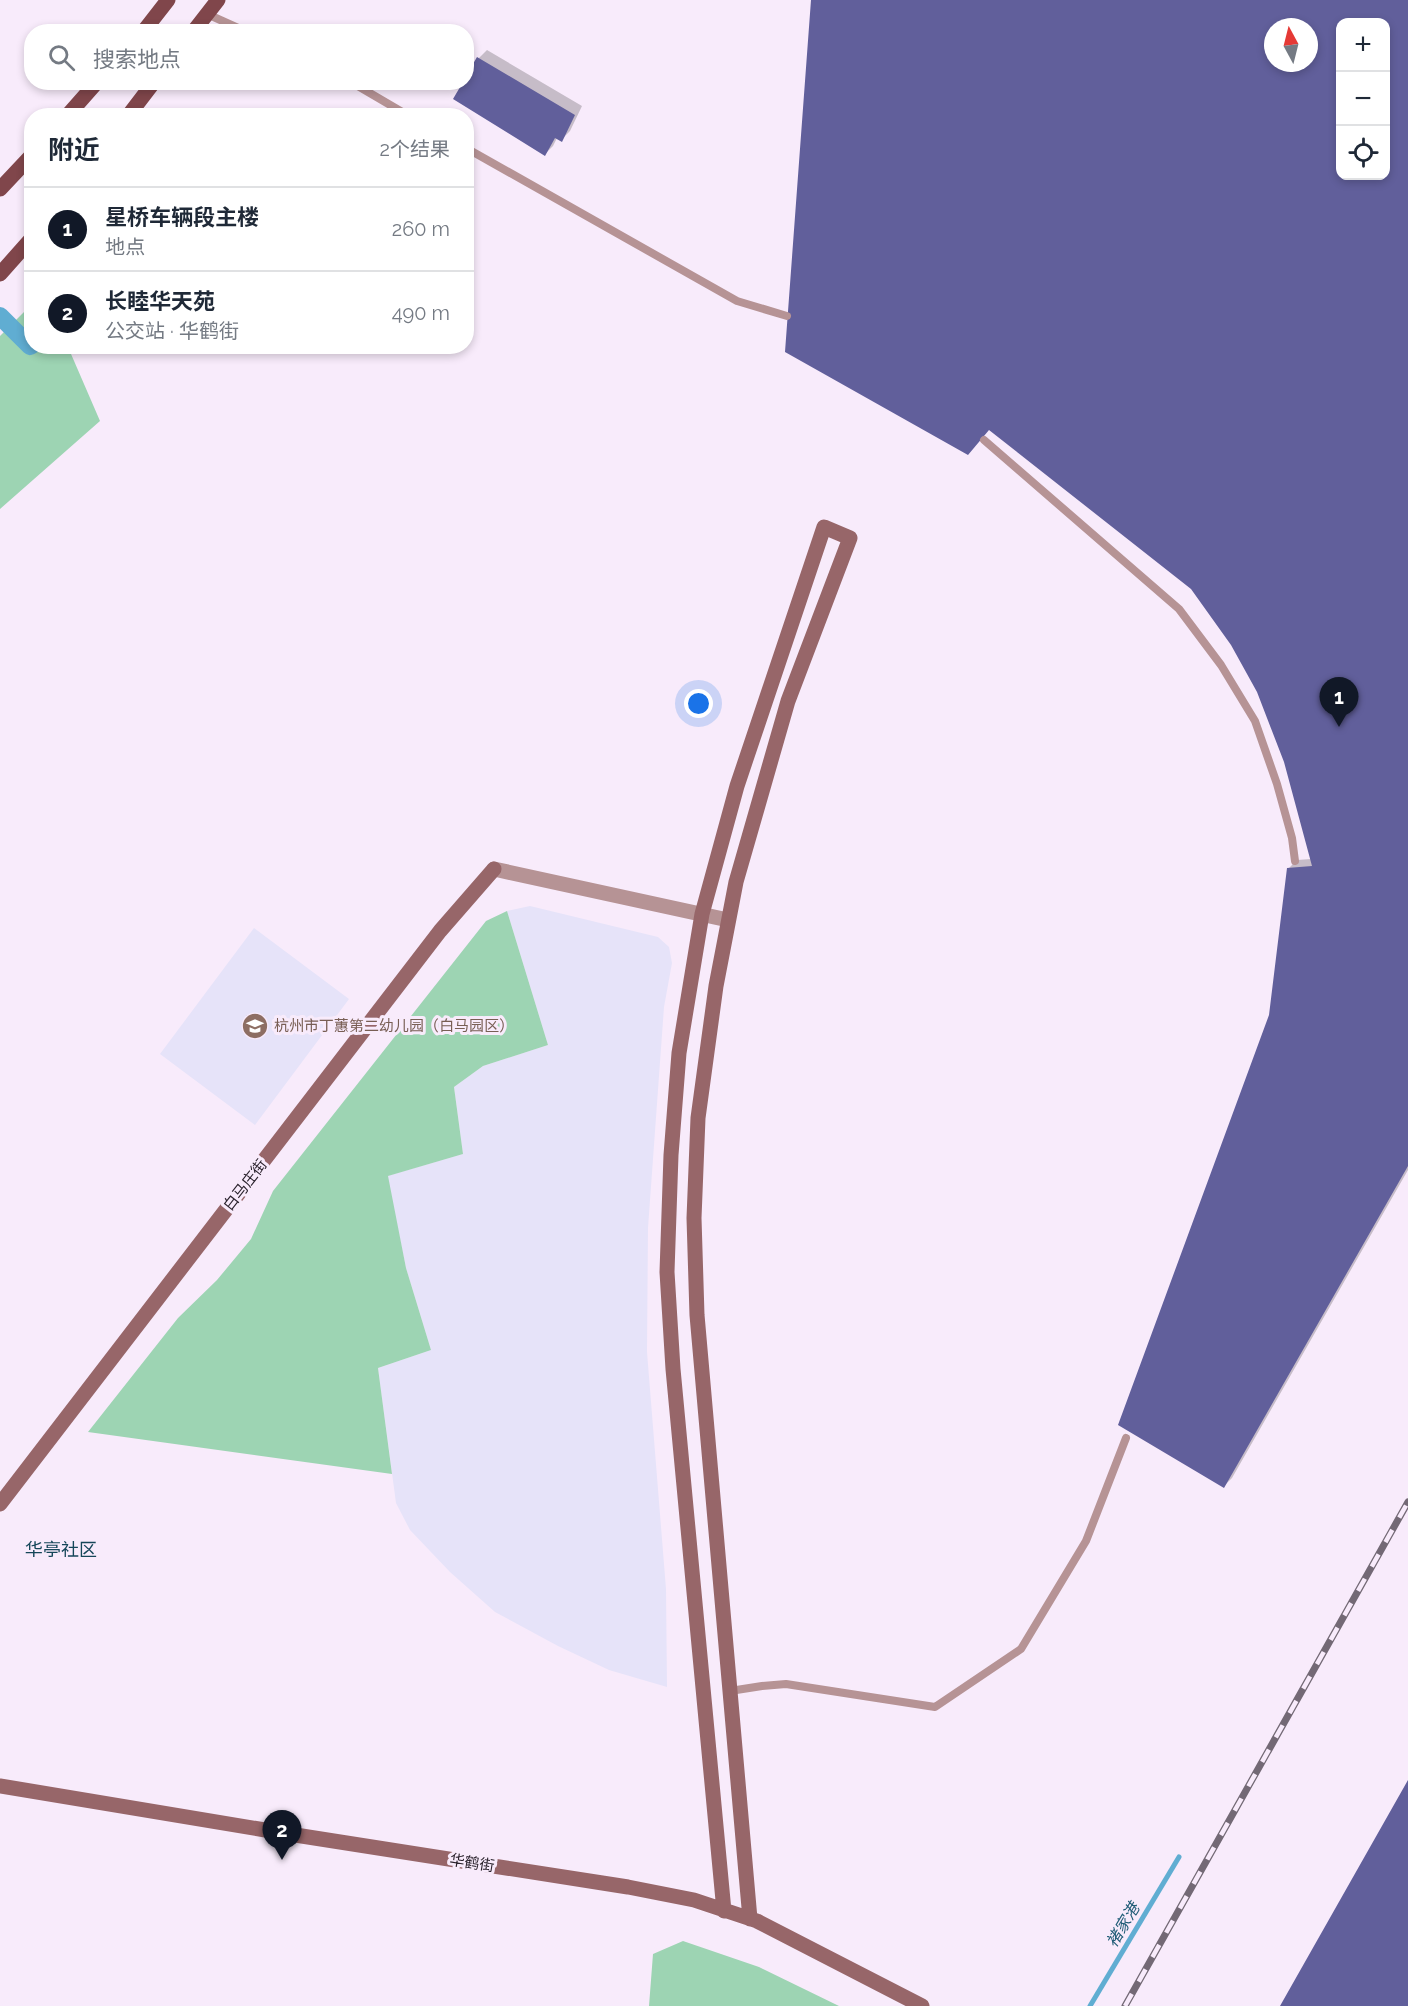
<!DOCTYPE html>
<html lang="zh">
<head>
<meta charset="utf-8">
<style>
  :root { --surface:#fff; --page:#f6f6f7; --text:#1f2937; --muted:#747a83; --line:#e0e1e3; --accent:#111827 }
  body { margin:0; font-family:Raleway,"Noto Sans SC",sans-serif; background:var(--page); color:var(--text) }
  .controls { position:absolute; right:18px; top:18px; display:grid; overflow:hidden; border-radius:12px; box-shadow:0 3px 9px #0003 }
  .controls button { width:54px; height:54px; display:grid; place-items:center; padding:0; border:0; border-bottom:2px solid var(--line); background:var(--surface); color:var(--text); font:30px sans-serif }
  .compass { position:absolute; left:1264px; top:18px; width:54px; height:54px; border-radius:50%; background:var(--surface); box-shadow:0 3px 9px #0003; rotate:353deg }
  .you { position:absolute; left:699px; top:704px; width:21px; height:21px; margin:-15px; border:4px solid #fff; border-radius:50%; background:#1a73e8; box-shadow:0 0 0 9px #1a73e833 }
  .badge { display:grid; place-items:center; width:39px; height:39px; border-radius:50%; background:var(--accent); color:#fff; font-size:20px; font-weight:700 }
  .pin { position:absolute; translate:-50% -50px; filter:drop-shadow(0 2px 3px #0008) }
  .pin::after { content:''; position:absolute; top:32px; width:21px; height:18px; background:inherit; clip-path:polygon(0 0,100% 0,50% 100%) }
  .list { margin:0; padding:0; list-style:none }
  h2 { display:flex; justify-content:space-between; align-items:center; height:78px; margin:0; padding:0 24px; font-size:26px }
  h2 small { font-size:20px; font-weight:400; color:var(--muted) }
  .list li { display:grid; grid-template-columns:39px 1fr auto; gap:18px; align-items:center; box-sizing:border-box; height:84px; padding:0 24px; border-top:2px solid var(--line) }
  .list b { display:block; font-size:22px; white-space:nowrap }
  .list p { margin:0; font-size:20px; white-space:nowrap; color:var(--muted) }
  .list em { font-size:20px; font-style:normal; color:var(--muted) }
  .icon { flex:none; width:33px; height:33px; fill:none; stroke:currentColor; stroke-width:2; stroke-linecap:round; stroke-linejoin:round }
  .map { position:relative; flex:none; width:1408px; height:2006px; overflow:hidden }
  .search { position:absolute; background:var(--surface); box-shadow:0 3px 9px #0003; left:24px; top:24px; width:450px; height:66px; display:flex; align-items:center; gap:15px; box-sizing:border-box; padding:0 21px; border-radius:24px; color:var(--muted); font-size:22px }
  .panel { position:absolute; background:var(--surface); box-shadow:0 3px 9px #0003; left:24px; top:108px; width:450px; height:246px; border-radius:24px }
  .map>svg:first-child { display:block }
</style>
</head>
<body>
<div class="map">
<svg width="1408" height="2006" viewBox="0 0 1408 2006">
  <rect width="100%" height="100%" fill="#f8ebfb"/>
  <path fill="#e6e3f9" d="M 530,906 L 658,937 L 669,947 L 672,963 L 664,1007 L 648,1228 L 647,1352 L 666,1589 L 667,1687 L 609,1670 L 558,1646 L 495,1612 L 450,1572 L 410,1530 L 396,1503 L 378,1368 L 431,1350 L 406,1268 L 387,1176 L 463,1154 L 454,1087 L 483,1066 L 548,1045 L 507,911 Z
    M 254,928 L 349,999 L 255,1125 L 160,1054 Z"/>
  <path fill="#9dd4b3" d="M 31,305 L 32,346 L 68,347 L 100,421 L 0,509 L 0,336 Z
    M 507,911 L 548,1045 L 483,1066 L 454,1087 L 463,1154 L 388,1176 L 406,1268 L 431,1350 L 378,1368 L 392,1474 L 88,1432 L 178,1318 L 217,1280 L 251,1239 L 273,1191 L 486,921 Z
    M 683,1941 L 759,1967 L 839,2006 L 649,2006 L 653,1954 Z"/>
  <path fill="#0003" fill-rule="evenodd" d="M 812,0 L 1408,0 L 1408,1170 L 1232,1478 L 1224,1486 L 1271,1015 L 1289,868 L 1297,860 L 1311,859 L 1285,761 L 1258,691 L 1233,644 ZM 1340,22 L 1386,22 L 1386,176 L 1340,176 ZM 1273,27 L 1309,27 L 1309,63 L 1273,63 Z
    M 487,50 L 582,106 L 570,131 L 561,140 L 557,138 L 553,146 L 545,154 L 466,82 L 479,58 Z"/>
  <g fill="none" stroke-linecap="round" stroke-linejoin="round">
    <path stroke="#60add2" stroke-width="5" d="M 1090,2006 L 1179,1857"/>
    <path stroke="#60add2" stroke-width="18" d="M 0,316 L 30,346 L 32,345"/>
  </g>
  <path fill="#615f9b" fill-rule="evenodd" d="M 811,0 L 1408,0 L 1408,1166 L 1224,1488 L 1118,1425 L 1269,1015 L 1287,868 L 1312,866 L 1284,762 L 1257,692 L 1231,645 L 1191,589 L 989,430 L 968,455 L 785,352 ZM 1340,22 L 1386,22 L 1386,176 L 1340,176 ZM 1273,27 L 1309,27 L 1309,63 L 1273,63 Z
    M 477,57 L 575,115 L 562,142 L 555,138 L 545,156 L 453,99 L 463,82 L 466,82 L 466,76 Z
    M 1408,1780 L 1408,2006 L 1280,2006 Z"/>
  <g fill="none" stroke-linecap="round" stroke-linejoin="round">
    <path stroke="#b69395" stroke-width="8" d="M 207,14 L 247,32
      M 351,82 L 409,116
      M 466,148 L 737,301 L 787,316
      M 984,440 L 1179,609 L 1221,665 L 1255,721 L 1277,784 L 1292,838 L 1295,861
      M 730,1691 L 762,1686 L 786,1684 L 935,1707 L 1021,1649 L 1086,1541 L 1126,1438"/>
    <path stroke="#b69395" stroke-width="15" d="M 494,869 L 728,920"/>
    <path stroke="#976669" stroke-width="15" d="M 0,1504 L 440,931 L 494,869
      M 0,1786 L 289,1834 L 628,1887 L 694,1900 L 757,1921 L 922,2006
      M 724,1911 L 673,1369 L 667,1272 L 671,1155 L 679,1053 L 702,914 L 737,786 L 824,527 L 850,538 L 788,701 L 736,882 L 716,986 L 698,1118 L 694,1218 L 697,1315 L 750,1919"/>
    <path stroke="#80464b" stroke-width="15" d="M 143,32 L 168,0
      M 193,32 L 218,0
      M 67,116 L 97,82
      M 128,116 L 154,82
      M 0,189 L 32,155
      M 0,274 L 32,238"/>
    <g stroke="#736975" stroke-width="7">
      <path id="rail" d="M 1125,2006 L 1408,1502"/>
    </g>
    <use href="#rail" stroke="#f8ebfb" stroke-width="4.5" stroke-dasharray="14" stroke-linecap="butt"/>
  </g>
  <defs>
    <g id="school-disc" transform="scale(1.35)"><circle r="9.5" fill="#8d6e63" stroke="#f8ebfb"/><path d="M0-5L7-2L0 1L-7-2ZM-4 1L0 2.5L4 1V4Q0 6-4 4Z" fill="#fff"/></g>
  </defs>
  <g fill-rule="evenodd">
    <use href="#school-disc" x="255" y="1026"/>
  </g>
  <g text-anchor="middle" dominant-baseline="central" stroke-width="6" stroke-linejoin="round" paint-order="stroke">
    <g font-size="15" fill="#785e54" stroke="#f8ebfb" text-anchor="start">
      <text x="274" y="1026">杭州市丁蕙第二幼儿园（白马园区）</text>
    </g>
    <g font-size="15" fill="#2a222c" stroke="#f8ebfb">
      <text transform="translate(245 1185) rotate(-52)">白马庄街</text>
      <text transform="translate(472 1863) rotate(9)">华鹤街</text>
    </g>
    <g font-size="16" font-style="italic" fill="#215d77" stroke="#f8ebfb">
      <text transform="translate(1123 1925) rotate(-59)">褚家港</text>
    </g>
    <g font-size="18" fill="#154659" stroke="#f8ebfb">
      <text x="61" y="1549">华亭社区</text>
    </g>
  </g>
</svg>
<div class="controls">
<button>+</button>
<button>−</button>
<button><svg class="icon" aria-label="locate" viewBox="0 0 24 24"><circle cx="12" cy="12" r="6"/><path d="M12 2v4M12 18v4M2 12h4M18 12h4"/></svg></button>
</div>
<svg class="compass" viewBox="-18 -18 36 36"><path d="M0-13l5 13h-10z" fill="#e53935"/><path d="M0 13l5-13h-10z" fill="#747a83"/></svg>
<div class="you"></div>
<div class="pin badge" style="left:1339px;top:727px">1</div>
<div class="pin badge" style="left:282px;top:1860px">2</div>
<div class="search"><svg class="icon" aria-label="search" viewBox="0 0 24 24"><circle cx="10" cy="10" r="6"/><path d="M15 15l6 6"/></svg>搜索地点</div>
<section class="panel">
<h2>附近<small>2个结果</small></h2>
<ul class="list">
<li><span class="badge">1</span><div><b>星桥车辆段主楼</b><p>地点</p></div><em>260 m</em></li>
<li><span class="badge">2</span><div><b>长睦华天苑</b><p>公交站 · 华鹤街</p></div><em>490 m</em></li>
</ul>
</section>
</div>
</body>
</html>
